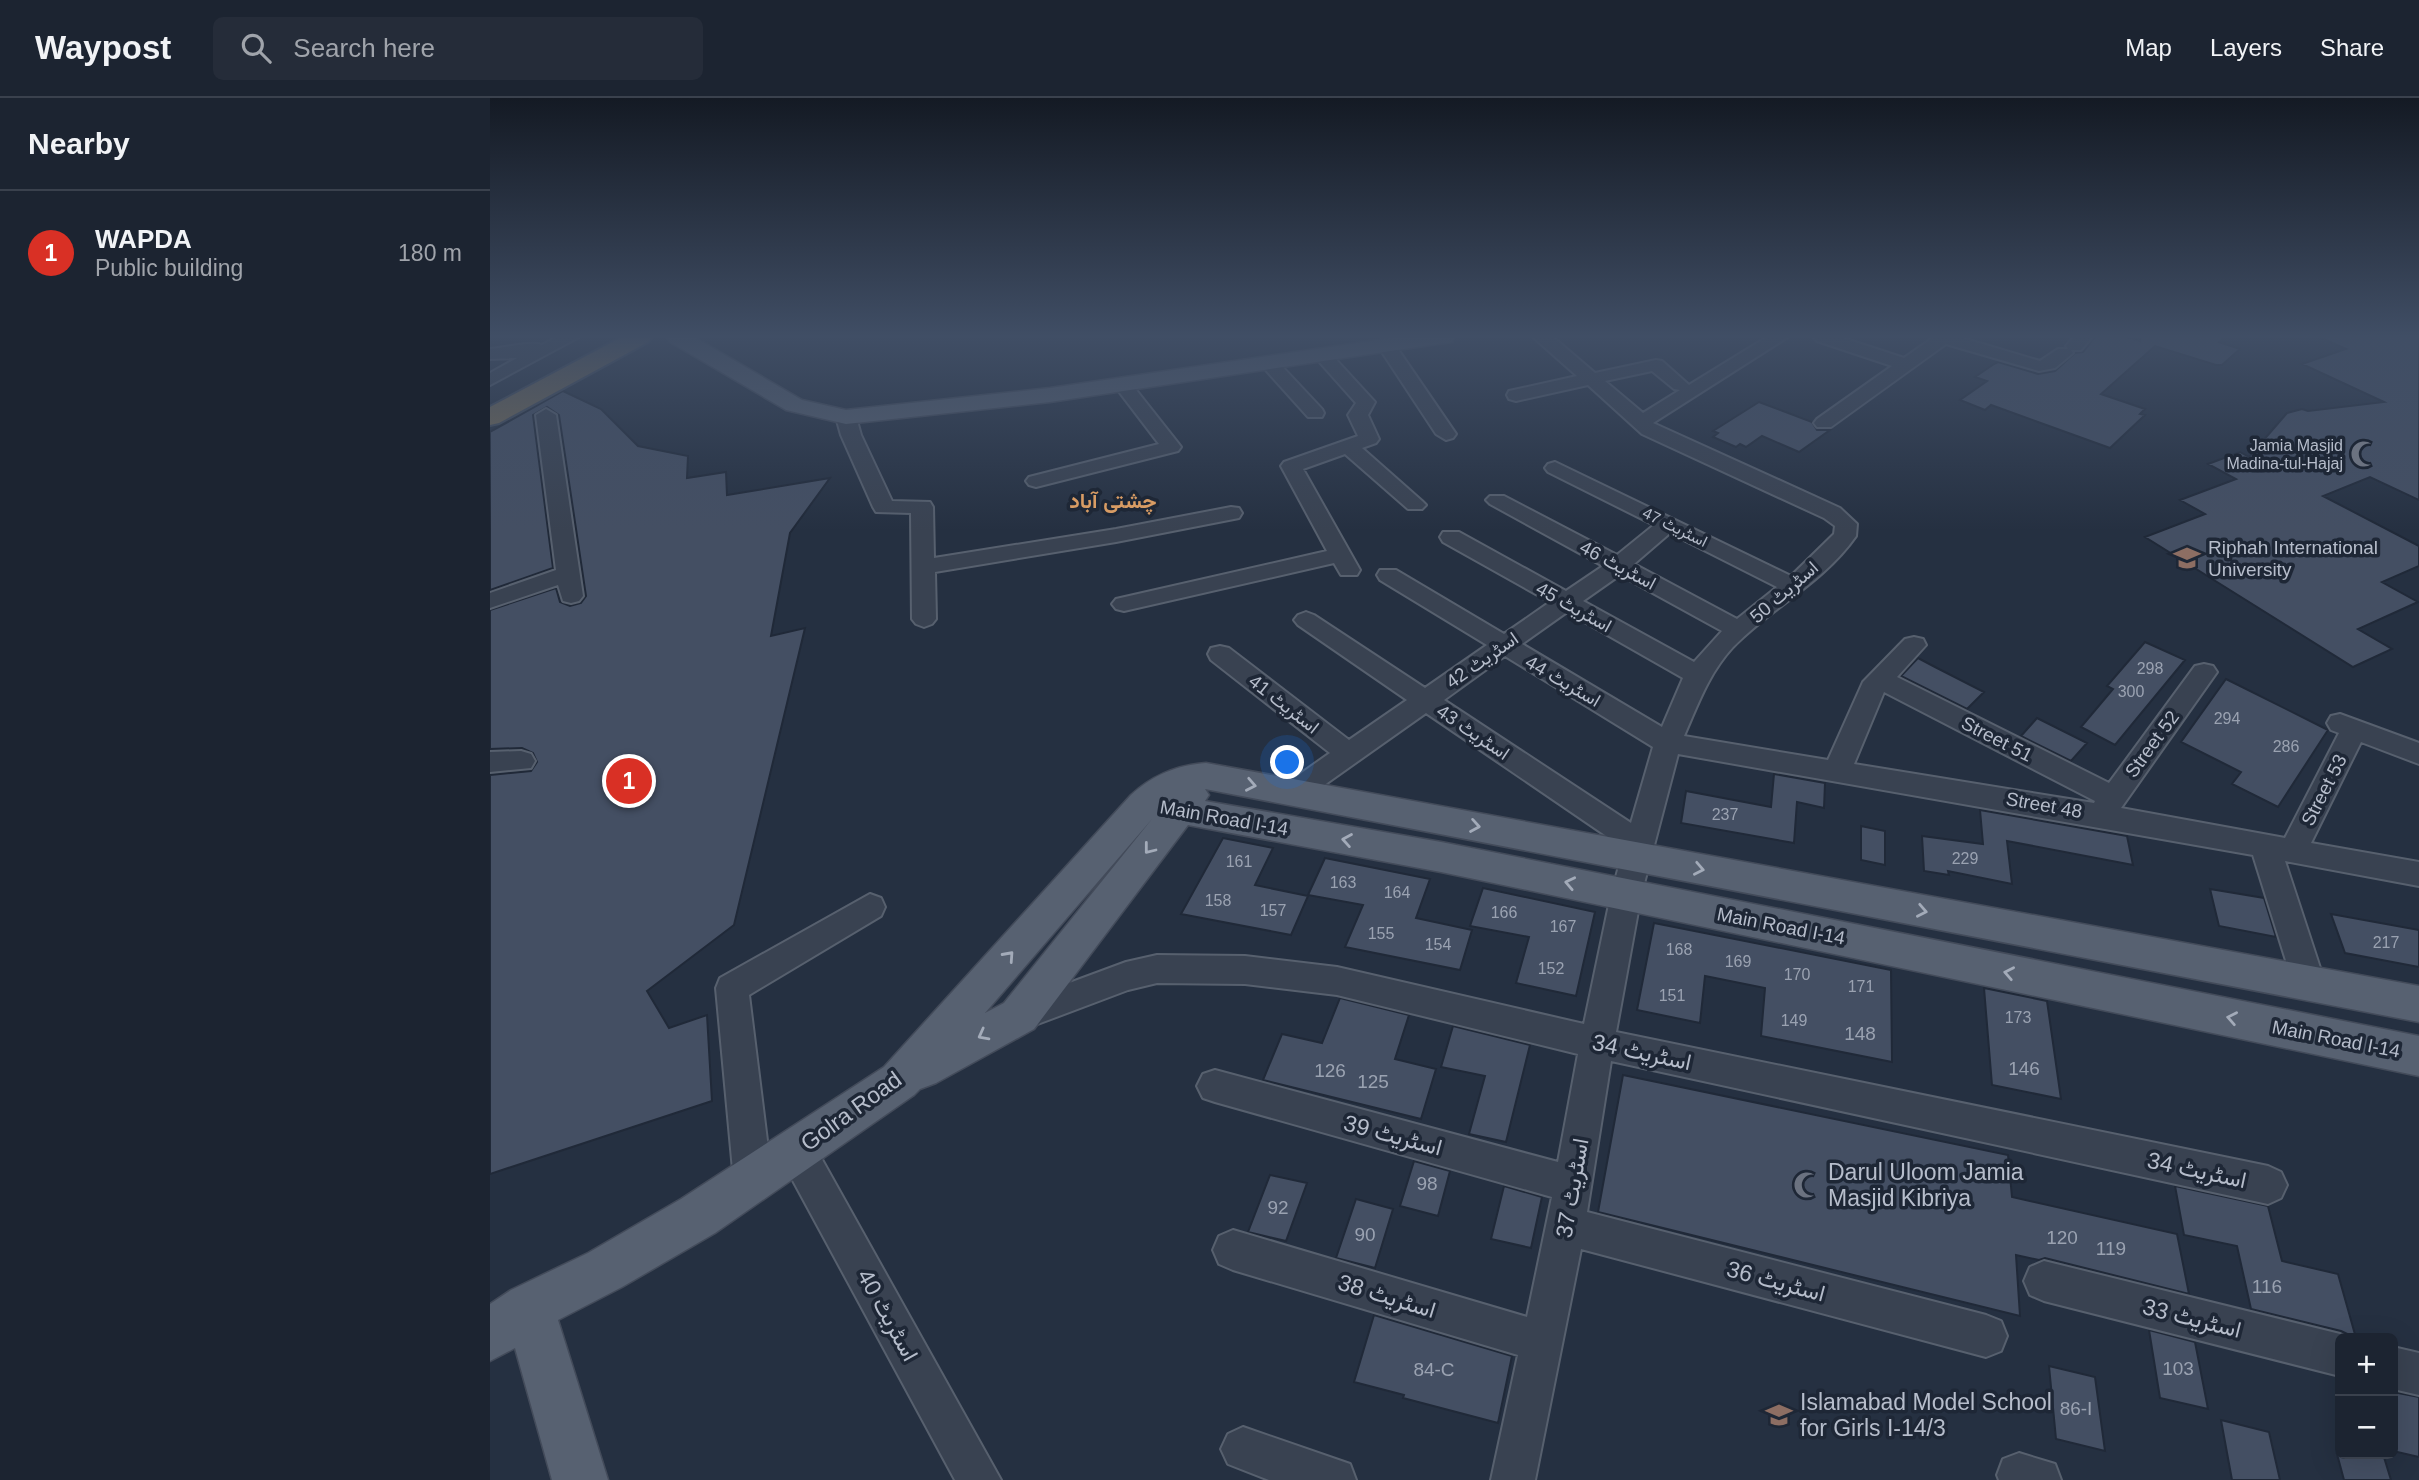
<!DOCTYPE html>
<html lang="en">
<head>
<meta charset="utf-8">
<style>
  :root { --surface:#1c2431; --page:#252c39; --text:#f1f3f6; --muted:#a0a4ab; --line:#3a414d; --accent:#d93025 }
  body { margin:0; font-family:Arial,Vazirmatn,sans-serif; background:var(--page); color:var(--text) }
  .controls { position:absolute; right:21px; bottom:21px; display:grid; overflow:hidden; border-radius:10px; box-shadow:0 7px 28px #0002 }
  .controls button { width:63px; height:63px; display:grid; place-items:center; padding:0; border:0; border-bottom:2px solid var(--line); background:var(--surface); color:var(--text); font:35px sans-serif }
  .you { position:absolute; left:798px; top:665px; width:24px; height:24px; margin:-18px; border:5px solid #fff; border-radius:50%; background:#1a73e8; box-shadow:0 0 0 10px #1a73e833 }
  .badge { display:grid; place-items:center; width:46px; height:46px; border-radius:50%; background:var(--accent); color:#fff; font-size:23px; font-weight:700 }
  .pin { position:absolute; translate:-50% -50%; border:4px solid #fff; box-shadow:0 2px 7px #0006 }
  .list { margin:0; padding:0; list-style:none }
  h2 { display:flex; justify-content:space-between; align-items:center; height:91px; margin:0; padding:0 28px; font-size:30px }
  h2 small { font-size:23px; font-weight:400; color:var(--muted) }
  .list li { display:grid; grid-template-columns:46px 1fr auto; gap:21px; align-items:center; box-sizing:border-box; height:126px; padding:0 28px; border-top:2px solid var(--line) }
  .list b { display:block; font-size:26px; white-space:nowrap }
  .list p { margin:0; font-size:23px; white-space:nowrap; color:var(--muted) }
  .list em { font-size:23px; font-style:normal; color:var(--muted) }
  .icon { flex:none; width:38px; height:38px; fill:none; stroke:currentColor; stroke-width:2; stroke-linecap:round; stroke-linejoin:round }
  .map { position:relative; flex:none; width:1929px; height:1382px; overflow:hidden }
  header { display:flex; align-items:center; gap:42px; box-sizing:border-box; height:98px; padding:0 35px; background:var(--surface); border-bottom:2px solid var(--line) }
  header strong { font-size:33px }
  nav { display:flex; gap:38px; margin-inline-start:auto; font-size:24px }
  .search { width:490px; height:63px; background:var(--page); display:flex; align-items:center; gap:18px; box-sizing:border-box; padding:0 24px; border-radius:10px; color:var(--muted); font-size:26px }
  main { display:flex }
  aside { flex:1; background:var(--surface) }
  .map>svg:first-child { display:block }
</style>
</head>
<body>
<header>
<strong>Waypost</strong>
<div class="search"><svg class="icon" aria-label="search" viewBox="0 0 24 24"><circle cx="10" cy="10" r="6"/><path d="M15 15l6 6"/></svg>Search here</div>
<nav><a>Map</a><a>Layers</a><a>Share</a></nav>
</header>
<main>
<aside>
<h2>Nearby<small></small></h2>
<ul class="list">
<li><span class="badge">1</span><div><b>WAPDA</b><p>Public building</p></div><em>180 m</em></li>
</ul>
</aside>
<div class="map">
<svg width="1929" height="1382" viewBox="0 0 1929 1382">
  <rect width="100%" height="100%" fill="#253041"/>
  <path fill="#444f63" stroke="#202938" stroke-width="2" d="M 1605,239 L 1637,239 L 1650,243 L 1651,239 L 1735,239 L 1729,244 L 1750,251 L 1732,267 L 1726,267 L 1665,248 L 1611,296 L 1655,311 L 1650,316 L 1655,317 L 1620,350 L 1501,307 L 1495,312 L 1470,302 L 1497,283 L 1485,279 L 1504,266 L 1508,264 L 1548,276 L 1565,273 L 1585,255 L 1593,254 Z
    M 1829,239 L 1929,239 L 1929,402 L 1880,379 L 1833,398 L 1929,448 L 1929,468 L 1892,484 L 1928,504 L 1868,531 L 1902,551 L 1863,569 L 1655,439 L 1715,416 L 1690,402 L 1746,381 L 1718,366 L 1750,354 L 1759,359 L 1797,315 L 1812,311 L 1818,313 L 1894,304 L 1812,266 L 1856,251 Z
    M 73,293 L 111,311 L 148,348 L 198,358 L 197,380 L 236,374 L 237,397 L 340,380 L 300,435 L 281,538 L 315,530 L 244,827 L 157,893 L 179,930 L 217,917 L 222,1003 L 0,1076 L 0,677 L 41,673 L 47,664 L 43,655 L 32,650 L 0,651 L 0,512 L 66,490 L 70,504 L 80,508 L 91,505 L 96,498 L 69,317 L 57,309 L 43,317 L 63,470 L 0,492 L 0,334 Z
    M 1269,304 L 1322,324 L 1327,332 L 1340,332 L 1309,354 L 1272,338 L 1256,349 L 1250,346 L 1246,349 L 1223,339 L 1228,335 L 1223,333 Z
    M 1655,544 L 1695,562 L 1625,647 L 1591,629 L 1623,591 L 1617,588 Z
    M 1428,560 L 1445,569 L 1494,594 L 1477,611 L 1411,578 Z
    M 1736,581 L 1838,632 L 1788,709 L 1742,686 L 1751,674 L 1691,644 Z
    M 1547,620 L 1597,645 L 1581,663 L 1531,638 Z
    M 1284,676 L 1335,685 L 1334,710 L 1307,704 L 1304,745 L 1191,725 L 1196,693 L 1281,709 Z
    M 1490,712 L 1637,738 L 1643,767 L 1517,743 L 1522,786 L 1458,773 L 1459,777 L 1434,773 L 1432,738 L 1493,746 Z
    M 1371,728 L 1395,733 L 1395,767 L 1371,762 Z
    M 733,740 L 783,750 L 765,787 L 818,798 L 801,837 L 691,816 Z
    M 835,760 L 940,781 L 926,820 L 982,832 L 970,872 L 855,849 L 873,807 L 818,797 Z
    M 993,790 L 1105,814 L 1086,898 L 1026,885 L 1039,839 L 980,828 Z
    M 1720,791 L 1774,800 L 1786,839 L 1729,828 Z
    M 1841,816 L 1929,832 L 1929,869 L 1855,855 Z
    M 1164,825 L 1401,872 L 1402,964 L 1271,938 L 1275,890 L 1215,878 L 1210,925 L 1147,912 Z
    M 1494,890 L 1557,903 L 1571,1001 L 1502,987 Z
    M 850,900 L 919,917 L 905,961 L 946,971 L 931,1021 L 773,982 L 792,936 L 832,945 Z
    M 963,928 L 1040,947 L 1016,1044 L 979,1036 L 995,978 L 951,969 Z
    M 1133,977 L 1518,1057 L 1522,1099 L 1687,1136 L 1699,1196 L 1555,1160 L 1549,1162 L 1526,1157 L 1530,1218 L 1108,1114 Z
    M 924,1063 L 960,1073 L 948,1118 L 910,1108 Z
    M 780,1077 L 817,1085 L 796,1143 L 758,1134 Z
    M 1014,1088 L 1052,1099 L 1041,1150 L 1001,1141 Z
    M 1685,1088 L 1778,1108 L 1792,1163 L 1848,1176 L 1866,1240 L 1851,1233 L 1761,1211 L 1747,1148 L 1694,1137 Z
    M 866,1101 L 903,1111 L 885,1170 L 846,1160 Z
    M 884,1217 L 1022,1258 L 1008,1325 L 913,1300 L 914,1297 L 864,1284 Z
    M 1659,1232 L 1705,1244 L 1718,1311 L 1670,1300 Z
    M 1559,1268 L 1605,1279 L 1615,1353 L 1566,1341 Z
    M 1903,1294 L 1929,1299 L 1929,1359 L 1903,1353 Z
    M 1731,1322 L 1779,1334 L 1790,1382 L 1742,1382 Z
    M 1847,1356 L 1893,1356 L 1901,1382 L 1854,1382 Z"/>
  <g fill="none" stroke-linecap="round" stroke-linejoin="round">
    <g stroke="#57606e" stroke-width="4">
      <path id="minor" d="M 67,239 L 89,239 L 0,287 L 0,275 L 27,260 L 0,261 L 0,251 C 14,250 42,243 52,247 Z
        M 1043,239 L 1063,239 L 1105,275 L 1166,262 L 1172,263 L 1199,287 L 1277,239 L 1298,239 L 1163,325 L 1350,410 L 1367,426 L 1366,438 C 1334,484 1281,510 1243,549 C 1219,575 1208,606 1194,638 L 1338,662 L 1373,584 L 1415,541 L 1424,539 L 1433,541 L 1436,547 L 1407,579 L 1619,685 L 1705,568 L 1714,566 L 1723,568 L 1727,574 L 1631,710 L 1795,740 L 1849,635 L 1841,632 L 1837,625 L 1841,618 L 1850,616 L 1929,645 L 1929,666 L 1871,644 L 1821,745 L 1929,764 L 1929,788 L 1795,763 L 1835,885 L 1831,895 L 1819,899 L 1807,895 L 1803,885 L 1763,757 L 1188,656 L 1151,797 L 1126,934 L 1778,1068 L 1791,1074 L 1797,1087 L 1791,1100 L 1778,1106 L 1121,963 L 1097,1114 L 1496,1217 L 1511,1223 L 1517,1238 L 1511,1253 L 1496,1259 L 1091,1151 L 1045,1382 L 1001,1382 L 1028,1257 L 743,1172 L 729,1166 L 723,1152 L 729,1138 L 743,1132 L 1037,1219 L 1062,1099 L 725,1004 L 713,1000 L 707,988 L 713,976 L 725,972 L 1068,1064 L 1088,956 L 847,897 L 755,886 L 667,885 L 638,892 L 529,933 L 517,928 L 512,918 L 517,908 L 636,864 L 667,857 L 755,858 L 847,869 L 1094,926 L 1121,797 L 1134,750 L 936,615 L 813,702 L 803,705 L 793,702 L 789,695 L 793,688 L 840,655 L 721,562 L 718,556 L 721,550 L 730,548 L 739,550 L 859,642 L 917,602 L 808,527 L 804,522 L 808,517 L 816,514 L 824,517 L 935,590 L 997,547 L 890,482 L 887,477 L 890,472 L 906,472 L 1014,536 L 1060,504 L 953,444 L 950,439 L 953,434 L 969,434 L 1076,493 L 1113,468 L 1000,406 L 996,402 L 1000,398 L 1014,398 L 1127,457 L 1164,427 L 1058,374 L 1055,370 L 1058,366 L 1065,364 L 1301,478 L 1344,436 L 1345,428 L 1334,420 L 1152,336 L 1098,287 L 1026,303 L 1019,301 L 1017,297 L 1019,293 L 1087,278 ZM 1162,273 L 1184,291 L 1190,292 L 1153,315 L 1115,283 ZM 1180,435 L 1287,489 L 1247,521 L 1144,466 ZM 1130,477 L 1232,533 L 1204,564 L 1093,503 ZM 1077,514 L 1193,580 L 1172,629 L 1032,546 ZM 1015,558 L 1163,649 L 1141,725 L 954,602 ZM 1394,594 L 1605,703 L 1604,705 L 1364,666 Z
        M 1324,239 L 1350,239 L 1414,260 L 1444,239 L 1469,239 L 1550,263 L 1568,251 L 1578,251 L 1576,248 L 1584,239 L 1602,239 L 1591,252 L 1581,252 L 1583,255 L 1565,270 L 1549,273 L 1456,246 L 1341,329 L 1327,329 L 1324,325 L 1327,321 L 1402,268 L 1327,243 Z
        M 897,243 L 903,244 L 966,336 L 963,340 L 956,342 L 946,336 L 888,248 Z
        M 834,254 L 840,255 L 885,304 L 878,317 L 889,341 L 886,345 L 872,350 L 932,403 L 936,407 L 932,411 L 918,411 L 855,356 L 813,371 L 870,472 L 867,477 L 851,477 L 844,465 L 634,513 L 626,511 L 622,506 L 626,501 L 837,453 L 791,368 L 794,364 L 868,338 L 858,317 L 866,305 L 825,259 Z
        M 780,261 L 786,262 L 832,311 L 834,315 L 832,319 L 818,319 L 774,270 L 771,266 Z
        M 633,282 L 639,283 L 688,345 L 691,349 L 688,353 L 546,389 L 539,387 L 536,383 L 539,379 L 669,346 L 624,287 Z
        M 56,311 L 66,317 L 93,498 L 89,503 L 81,505 L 73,503 L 68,487 L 0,510 L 0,495 L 66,472 L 46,317 Z
        M 356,313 L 366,319 L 371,337 L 402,403 L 440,404 L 443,409 L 444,460 L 626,431 L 741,409 L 749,410 L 752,415 L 749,420 L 626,444 L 445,474 L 446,521 L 442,526 L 434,529 L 426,526 L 422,521 L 421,415 L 386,414 L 383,409 L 351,337 L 346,319 Z
        M 31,653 L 41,656 L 45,663 L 41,670 L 0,674 L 0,654 Z
        M 380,796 L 391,800 L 395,809 L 391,818 L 259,897 L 282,1083 L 276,1096 L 263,1102 L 250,1096 L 244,1083 L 226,890 L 230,880 Z
        M 307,1035 L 320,1040 L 511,1382 L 465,1382 L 294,1066 L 289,1053 L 294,1040 Z
        M 1554,1163 L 1850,1236 L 1860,1240 L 1850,1240 L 1850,1278 L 1554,1203 L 1540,1197 L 1534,1183 L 1540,1169 Z
        M 1903,1249 L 1929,1255 L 1929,1297 L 1903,1291 Z
        M 753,1329 L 860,1366 L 866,1382 L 779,1382 L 738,1366 L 731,1351 L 738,1336 Z
        M 1529,1355 L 1565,1366 L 1571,1382 L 1509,1382 L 1507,1377 L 1513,1361 Z"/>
    </g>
    <g stroke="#434b5a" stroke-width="3">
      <path id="major" d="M 177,239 L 204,239 L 312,302 L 356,312 L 560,290 L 909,239 L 965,239 L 962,244 L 954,245 L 560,304 L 356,326 L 296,312 L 180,244 Z
        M 716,665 L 1929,888 L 1929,924 L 715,691 L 719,697 L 715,703 L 951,744 L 1929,938 L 1929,978 L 951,774 L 698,727 L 544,931 L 446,985 L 430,991 L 424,997 L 225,1135 L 132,1189 L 68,1222 L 118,1382 L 62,1382 L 25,1250 L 0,1263 L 0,1206 L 21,1192 L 98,1155 L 191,1101 L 394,969 L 641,697 C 663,677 687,667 716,665 ZM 662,721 L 514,905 L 495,915 Z"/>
    </g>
    <g stroke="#444d5b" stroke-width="4">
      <path id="highway" d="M 132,239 L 162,239 L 158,244 L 9,325 L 0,327 L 0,309 Z"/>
    </g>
    <use href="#minor" fill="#394251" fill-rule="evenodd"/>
    <use href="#major" fill="#576171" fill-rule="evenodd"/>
    <use href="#highway" fill="#776c56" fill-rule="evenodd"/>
  </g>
  <defs><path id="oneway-chevron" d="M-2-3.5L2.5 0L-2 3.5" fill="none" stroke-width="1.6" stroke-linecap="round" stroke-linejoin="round" transform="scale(1.75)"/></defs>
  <g stroke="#a3abb9">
    <use href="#oneway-chevron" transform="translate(761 687) rotate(11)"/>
    <use href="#oneway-chevron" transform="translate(985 728) rotate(10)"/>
    <use href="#oneway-chevron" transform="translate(857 742) rotate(-170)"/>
    <use href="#oneway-chevron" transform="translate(659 751) rotate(128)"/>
    <use href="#oneway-chevron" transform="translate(1209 771) rotate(11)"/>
    <use href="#oneway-chevron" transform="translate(1080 785) rotate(-168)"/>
    <use href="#oneway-chevron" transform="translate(1432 813) rotate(11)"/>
    <use href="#oneway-chevron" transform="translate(519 858) rotate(-48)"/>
    <use href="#oneway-chevron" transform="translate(1519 875) rotate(-169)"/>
    <use href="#oneway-chevron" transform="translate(1742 920) rotate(-169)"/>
    <use href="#oneway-chevron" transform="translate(493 937) rotate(152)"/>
  </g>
  <linearGradient id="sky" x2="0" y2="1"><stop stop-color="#141a24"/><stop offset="0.55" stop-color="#404e65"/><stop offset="1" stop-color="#404e65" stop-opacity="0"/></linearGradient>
  <rect width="1929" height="433" fill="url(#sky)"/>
  <defs>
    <g id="mosque-bare" transform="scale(2.1)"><path d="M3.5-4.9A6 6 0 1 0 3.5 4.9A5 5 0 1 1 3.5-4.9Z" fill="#6b7280" stroke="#1e2736" stroke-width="2.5" paint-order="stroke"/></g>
    <g id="university-bare" transform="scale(2.1)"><path d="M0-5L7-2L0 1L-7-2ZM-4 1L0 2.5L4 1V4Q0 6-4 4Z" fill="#8d6e63" stroke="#1e2736" stroke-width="2.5" paint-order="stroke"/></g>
    <g id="school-bare" transform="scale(2.1)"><path d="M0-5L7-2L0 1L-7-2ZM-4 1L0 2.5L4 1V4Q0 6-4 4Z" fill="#8d6e63" stroke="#1e2736" stroke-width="2.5" paint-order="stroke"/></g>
  </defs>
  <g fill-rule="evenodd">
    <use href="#mosque-bare" x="1874" y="356"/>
    <use href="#university-bare" x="1697" y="460"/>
    <use href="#mosque-bare" x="1317" y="1087"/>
    <use href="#school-bare" x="1289" y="1317"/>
  </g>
  <g text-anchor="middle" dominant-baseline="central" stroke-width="7" stroke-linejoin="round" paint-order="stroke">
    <g font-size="16" fill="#b6bdcb" stroke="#1e2736" text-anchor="end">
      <text x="1853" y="347">Jamia Masjid<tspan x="1853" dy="18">Madina-tul-Hajaj</tspan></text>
    </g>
    <g font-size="16" fill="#b6bdcb" stroke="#1e2736">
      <text transform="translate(1185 429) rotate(26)">اسٹریٹ 47</text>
    </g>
    <g font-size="16" fill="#9aa2b1">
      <text x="1660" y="570">298</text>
      <text x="1641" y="593">300</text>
      <text x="1737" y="620">294</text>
      <text x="1796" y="648">286</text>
      <text x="1235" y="716">237</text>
      <text x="1475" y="760">229</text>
      <text x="749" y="763">161</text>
      <text x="853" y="784">163</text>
      <text x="907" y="794">164</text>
      <text x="728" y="802">158</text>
      <text x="783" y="812">157</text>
      <text x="1014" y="814">166</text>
      <text x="1073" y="828">167</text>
      <text x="891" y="835">155</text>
      <text x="1896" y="844">217</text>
      <text x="948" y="846">154</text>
      <text x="1189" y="851">168</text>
      <text x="1248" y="863">169</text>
      <text x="1061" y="870">152</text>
      <text x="1307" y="876">170</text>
      <text x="1371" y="888">171</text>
      <text x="1182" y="897">151</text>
      <text x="1528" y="919">173</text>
      <text x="1304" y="922">149</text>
    </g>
    <g font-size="19" fill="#b6bdcb" stroke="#1e2736" text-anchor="start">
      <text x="1718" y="449">Riphah International<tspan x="1718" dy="22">University</tspan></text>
    </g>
    <g font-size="19" fill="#b6bdcb" stroke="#1e2736">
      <text transform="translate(1128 467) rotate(28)">اسٹریٹ 46</text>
      <text transform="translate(1294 494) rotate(-41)">اسٹریٹ 50</text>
      <text transform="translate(1084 509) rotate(29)">اسٹریٹ 45</text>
      <text transform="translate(992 562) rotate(-35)">اسٹریٹ 42</text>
      <text transform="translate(1073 583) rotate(30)">اسٹریٹ 44</text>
      <text transform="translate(794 606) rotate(38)">اسٹریٹ 41</text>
      <text transform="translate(983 634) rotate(34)">اسٹریٹ 43</text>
      <text transform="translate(1507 641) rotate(27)">Street 51</text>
      <text transform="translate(1662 646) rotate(-54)">Street 52</text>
      <text transform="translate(1834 692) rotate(-63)">Street 53</text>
      <text transform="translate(1554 707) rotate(10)">Street 48</text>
      <text transform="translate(734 720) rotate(10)">Main Road I-14</text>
      <text transform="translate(1291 828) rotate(11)">Main Road I-14</text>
      <text transform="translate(1846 941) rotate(11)">Main Road I-14</text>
    </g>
    <g font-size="19" fill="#9aa2b1">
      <text x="1370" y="935">148</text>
      <text x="1534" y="970">146</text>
      <text x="840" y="972">126</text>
      <text x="883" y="983">125</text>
      <text x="937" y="1085">98</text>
      <text x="788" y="1109">92</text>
      <text x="875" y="1136">90</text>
      <text x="1572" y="1139">120</text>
      <text x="1621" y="1150">119</text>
      <text x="1777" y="1188">116</text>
      <text x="1688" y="1270">103</text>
      <text x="944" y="1271">84-C</text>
      <text x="1586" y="1310">86-I</text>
    </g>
    <g font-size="21" font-weight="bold" fill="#d89c64" stroke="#1e2736">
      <text x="623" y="402">چشتی آباد</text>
    </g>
    <g font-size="23" fill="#b6bdcb" stroke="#1e2736">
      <text transform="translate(1152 954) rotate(12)">اسٹریٹ 34</text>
      <text transform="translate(361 1013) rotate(-36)">Golra Road</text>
      <text transform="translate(903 1037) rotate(15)">اسٹریٹ 39</text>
      <text transform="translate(1707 1072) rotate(12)">اسٹریٹ 34</text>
      <text transform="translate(1082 1090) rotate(-80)">اسٹریٹ 37</text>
      <text transform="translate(1286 1183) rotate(15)">اسٹریٹ 36</text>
      <text transform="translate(897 1198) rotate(17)">اسٹریٹ 38</text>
      <text transform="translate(398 1217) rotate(61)">اسٹریٹ 40</text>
      <text transform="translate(1702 1220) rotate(14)">اسٹریٹ 33</text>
    </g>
    <g font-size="23" fill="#b6bdcb" stroke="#1e2736" text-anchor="start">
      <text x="1338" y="1074">Darul Uloom Jamia<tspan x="1338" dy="26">Masjid Kibriya</tspan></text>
      <text x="1310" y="1304">Islamabad Model School<tspan x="1310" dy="26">for Girls I-14/3</tspan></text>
    </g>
  </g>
</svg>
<div class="controls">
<button>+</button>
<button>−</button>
</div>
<div class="you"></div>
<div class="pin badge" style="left:139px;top:683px">1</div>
</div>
</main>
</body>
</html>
